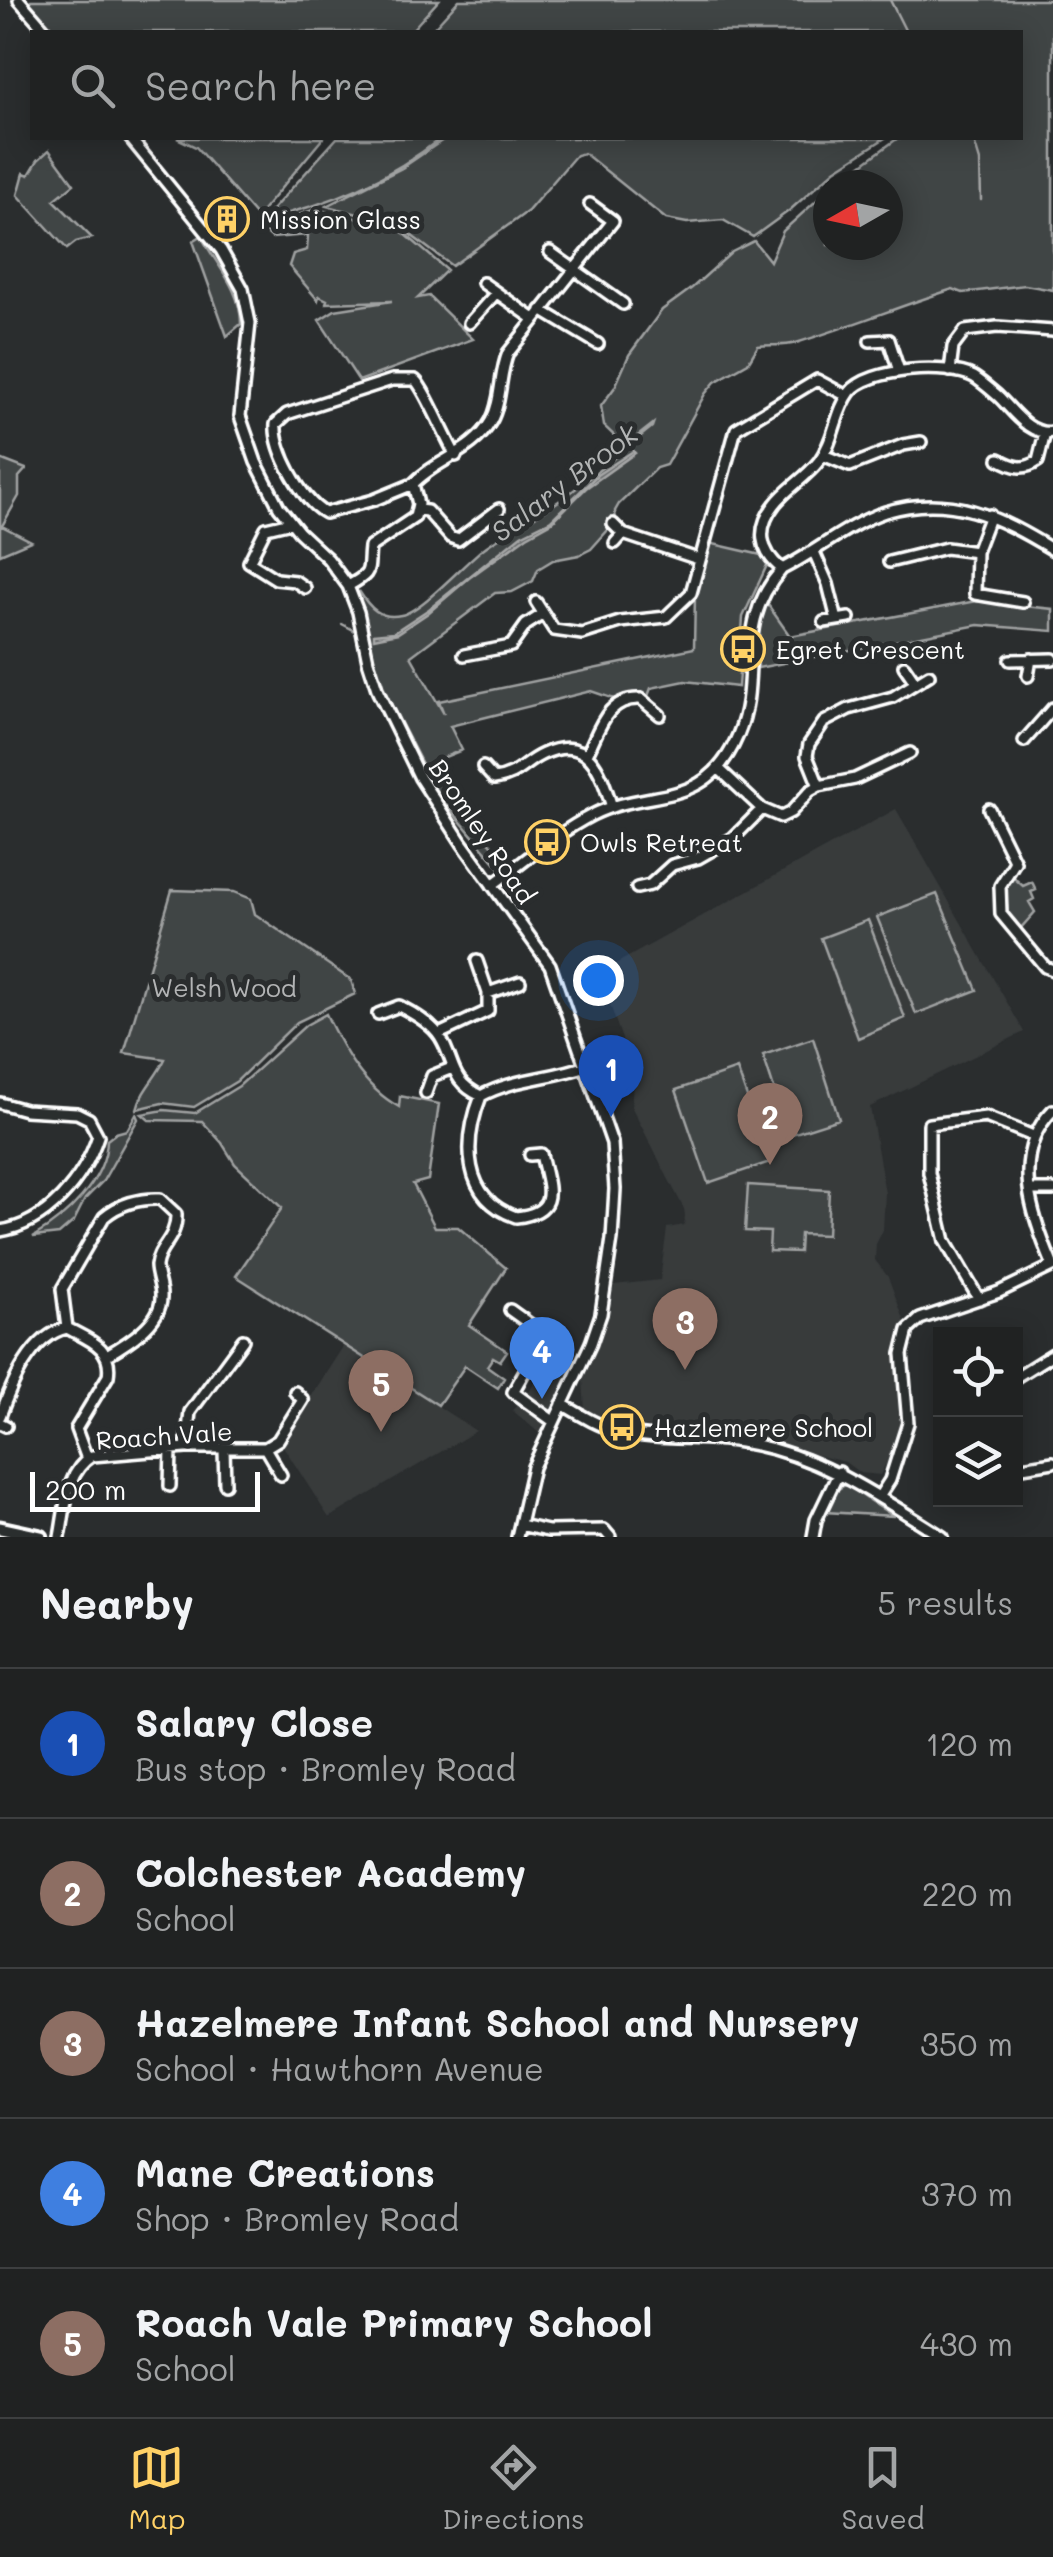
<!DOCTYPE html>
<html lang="en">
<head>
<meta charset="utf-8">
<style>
  :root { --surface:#202222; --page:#282a2a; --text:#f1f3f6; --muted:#a2a4a5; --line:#3d3f40; --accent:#ffd166 }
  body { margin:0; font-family:Mali,sans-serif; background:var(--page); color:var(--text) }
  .controls { position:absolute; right:30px; bottom:30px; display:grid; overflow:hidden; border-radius:0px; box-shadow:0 5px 25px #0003 }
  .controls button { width:90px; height:90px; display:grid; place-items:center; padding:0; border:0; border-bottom:2px solid var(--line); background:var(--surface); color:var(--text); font:50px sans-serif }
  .compass { position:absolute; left:813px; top:170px; width:90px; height:90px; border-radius:50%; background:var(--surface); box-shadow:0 5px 25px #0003; rotate:261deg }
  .scale { position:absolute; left:30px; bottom:25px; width:230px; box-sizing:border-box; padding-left:10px; border:5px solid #fff; border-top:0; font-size:28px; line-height:35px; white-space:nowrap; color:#fff; -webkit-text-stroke:8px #2a2d2e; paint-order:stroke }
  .you { position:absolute; left:598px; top:980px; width:35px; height:35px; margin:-25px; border:8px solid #fff; border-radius:50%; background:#1a73e8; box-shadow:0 0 0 15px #1a73e833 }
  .badge { display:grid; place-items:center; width:65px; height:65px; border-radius:50%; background:var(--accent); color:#fff; font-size:32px; font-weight:700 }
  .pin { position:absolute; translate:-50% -82px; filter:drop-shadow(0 2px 5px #0008) }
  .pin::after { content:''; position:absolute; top:52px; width:35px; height:30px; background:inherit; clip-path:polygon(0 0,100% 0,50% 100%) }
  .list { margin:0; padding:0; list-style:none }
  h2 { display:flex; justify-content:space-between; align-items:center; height:130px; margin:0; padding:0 40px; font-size:42px }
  h2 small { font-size:32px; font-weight:400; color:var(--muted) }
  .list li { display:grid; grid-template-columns:65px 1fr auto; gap:30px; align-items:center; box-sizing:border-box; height:150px; padding:0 40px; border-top:2px solid var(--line) }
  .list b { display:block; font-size:38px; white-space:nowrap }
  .list p { margin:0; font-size:32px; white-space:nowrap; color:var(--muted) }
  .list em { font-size:32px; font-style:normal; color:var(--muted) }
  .icon { flex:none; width:55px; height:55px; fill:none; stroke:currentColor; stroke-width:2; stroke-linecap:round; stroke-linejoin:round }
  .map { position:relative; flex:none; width:1053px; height:1537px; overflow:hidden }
  .search { position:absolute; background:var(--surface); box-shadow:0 5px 25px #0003; left:30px; right:30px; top:30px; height:110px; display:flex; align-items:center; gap:25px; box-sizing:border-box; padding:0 35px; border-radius:0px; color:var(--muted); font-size:38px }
  .sheet { height:880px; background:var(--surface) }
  nav { display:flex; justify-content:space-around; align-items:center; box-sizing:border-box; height:140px; border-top:2px solid var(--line); background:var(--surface); font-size:28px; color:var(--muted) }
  nav a { display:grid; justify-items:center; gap:5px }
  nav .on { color:var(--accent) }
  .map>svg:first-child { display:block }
</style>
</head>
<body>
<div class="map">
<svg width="1053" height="1537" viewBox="0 0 1053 1537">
  <rect width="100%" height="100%" fill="#2a2d2e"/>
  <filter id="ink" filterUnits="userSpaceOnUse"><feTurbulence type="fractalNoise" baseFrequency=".01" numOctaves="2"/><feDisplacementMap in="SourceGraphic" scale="20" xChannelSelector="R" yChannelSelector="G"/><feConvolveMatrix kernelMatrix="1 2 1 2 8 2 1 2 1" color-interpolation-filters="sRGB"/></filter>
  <g filter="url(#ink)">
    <path fill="#373a3b" d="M 896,809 L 1024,1032 L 870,1107 L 885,1193 L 883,1230 L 876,1244 L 875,1260 L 888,1277 L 908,1330 L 902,1354 L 908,1423 L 880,1475 L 860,1473 L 845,1462 L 734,1435 L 644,1427 L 617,1423 L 585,1410 L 583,1380 L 609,1316 L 614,1285 L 660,1280 L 667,1228 L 684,1225 L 685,1216 L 684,1209 L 631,1106 L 634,1074 L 599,973 Z
      M 344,1345 L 476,1431 L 329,1518 L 281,1443 Z
      M 552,1350 L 576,1363 L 539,1433 L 512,1410 L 526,1398 Z"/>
    <path fill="#414445" stroke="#a0a2a2" stroke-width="2.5" d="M 31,0 L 439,0 L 410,32 L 53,32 L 29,2 Z
      M 459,0 L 1053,0 L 1053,290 L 1025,285 L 963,293 L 953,289 C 900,306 849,327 796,343 C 783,347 771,344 758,346 L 748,363 L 715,382 L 705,394 L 666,465 L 656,468 L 619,504 L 615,511 L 616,521 L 591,549 L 579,555 L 553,560 L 538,569 L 533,581 L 512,592 L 495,593 L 411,656 L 444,714 L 439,701 L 694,648 L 695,595 L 709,543 L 761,555 L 768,563 L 743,617 L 738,687 L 685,681 L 651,688 L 648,696 L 629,693 L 614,699 L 591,691 L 450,726 L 462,750 L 437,760 L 461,793 L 467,817 L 501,855 L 506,855 L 512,863 L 500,868 L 438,795 L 383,688 L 378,692 L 364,633 L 359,591 C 369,607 380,620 401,615 C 422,611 464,563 484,548 C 509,530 537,516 562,499 C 593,476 622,451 652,427 L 653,424 L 625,446 L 604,426 L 601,406 L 615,387 L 629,355 L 662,310 L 692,288 L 732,252 L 754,241 L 770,261 L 783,231 L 828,190 L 828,245 L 888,245 L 888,185 L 834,185 L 898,138 L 1020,138 L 1020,32 L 430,32 Z
      M 177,138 L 323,138 L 257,217 L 196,147 Z
      M 337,138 L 441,138 C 389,179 329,205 264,219 Z
      M 446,138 L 885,138 L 835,170 L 790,210 L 753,237 L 723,220 L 687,223 L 666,219 L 584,153 L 576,155 L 528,211 L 452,266 L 396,224 L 327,206 L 402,168 Z
      M 49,150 L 74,184 L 54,200 L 92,238 L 76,242 L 67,249 L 18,195 L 24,173 L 29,175 L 38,160 Z
      M 316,209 L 398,228 L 447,270 L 418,298 L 429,296 L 473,339 L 359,381 L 319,320 L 335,310 L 392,301 L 326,303 L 327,300 L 319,296 L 318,300 L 289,266 L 293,254 L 307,250 L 308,235 L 272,238 L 260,227 Z
      M 201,236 C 216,265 241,288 241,324 L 227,336 L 193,241 Z
      M 0,459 L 26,469 L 19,477 L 19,496 L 2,526 L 31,541 L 0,554 Z
      M 976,601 L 1053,609 L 1053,631 L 978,625 L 758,668 L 757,638 L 766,602 L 790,636 Z
      M 1014,878 L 1023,886 L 1032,882 L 1036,890 L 1031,892 L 1034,899 L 1029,902 L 1035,912 L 1019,930 L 1005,911 L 1003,891 Z
      M 172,890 L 234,892 L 251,899 L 255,914 L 351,980 L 355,994 L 297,1022 L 237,1081 L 194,1107 L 162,1103 L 137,1109 C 142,1089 157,1077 165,1059 L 124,1053 Z
      M 937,894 L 977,990 L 916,1014 L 877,917 Z
      M 868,920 L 905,1018 L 858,1038 L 821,938 Z
      M 326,1014 C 343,1050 363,1087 399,1107 L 400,1096 L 439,1104 L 428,1180 L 413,1184 L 435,1227 L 458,1227 L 506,1268 L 469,1325 L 507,1351 L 500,1361 L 493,1357 L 487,1366 L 504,1378 L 498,1388 L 465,1366 L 438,1405 L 236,1276 L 282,1208 L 235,1164 L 222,1143 L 202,1121 L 149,1120 L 142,1114 L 164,1110 L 195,1113 L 239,1086 L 306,1025 Z
      M 813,1038 L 839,1119 L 789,1135 L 763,1055 Z
      M 737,1069 L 770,1162 L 708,1183 L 676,1090 Z
      M 136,1114 L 138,1119 L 103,1181 L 85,1199 L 74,1221 L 59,1234 L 33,1237 C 65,1218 106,1181 107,1140 L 116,1133 L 127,1130 Z
      M 748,1185 L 829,1190 L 827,1235 L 800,1234 L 799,1252 L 769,1251 L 770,1232 L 745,1231 Z
      M 847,1484 C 864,1498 876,1505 894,1516 L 825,1512 L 833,1492 Z"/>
    <path fill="#6a6c6d" stroke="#a6a7a7" stroke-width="2.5" d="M 633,451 L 635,453 L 586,488 L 552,522 L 527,536 L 469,578 L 428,613 L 398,633 L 374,638 L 374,634 L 394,632 L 429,609 L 521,535 L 551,520 L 597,475 Z"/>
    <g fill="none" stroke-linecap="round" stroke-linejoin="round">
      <path stroke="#a6a7a7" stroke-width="2.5" d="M 890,0 L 906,32
        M 973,138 L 980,161 L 981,200
        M 342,624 L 361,634"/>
      <g stroke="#fff" stroke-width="16">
        <path id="minor" d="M 19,0 L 47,32
          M 130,138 L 221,250 L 243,289 L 250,323 L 240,416 L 256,462 L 279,507 L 299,532 L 328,559 L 348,586 L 358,612 L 368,661 L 378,692 L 420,778 L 462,843 L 550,965 L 612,1143 L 615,1189 L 612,1239 L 601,1314 L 591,1343 L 533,1467 L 517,1537
          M 550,252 L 623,304
          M 483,283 L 534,319
          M 541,310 L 598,344
          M 469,323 L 496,293
          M 870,341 L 889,340 L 899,371
          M 950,371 L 953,347 L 965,331 L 997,327 L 1053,331
          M 823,455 L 850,466 L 903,445 L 921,442
          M 999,459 C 1013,467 1024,471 1038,461 L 1045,433
          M 413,484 L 374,500 L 325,513 C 302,501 274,450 276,424 L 287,414 L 392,380 L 415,380 C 424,387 447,441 456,456
          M 418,510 L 427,511 L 450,537 L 458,540 L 499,509
          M 990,515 L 976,552 L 975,594 L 1023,602
          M 291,522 L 266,528 L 249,562 L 276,579 L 295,581 L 305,588
          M 613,524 L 623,534 L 615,543
          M 623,534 L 698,559
          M 814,552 L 828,584 L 837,620
          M 889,562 L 946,548 L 976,552
          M 782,569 C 759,551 756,528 775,504 C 787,488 806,478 819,461 C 835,440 835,412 850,392 C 869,368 947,363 974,377 C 982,382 991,390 998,396 C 1013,410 1029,436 1053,432
          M 348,586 C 374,572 367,572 370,547 L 415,517 L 418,504 L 413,484 C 436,459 473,453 491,421 C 502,401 499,374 508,353 L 613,221 L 590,204
          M 536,602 L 554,630 L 582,634 L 620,622 L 666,617 L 691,593 L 736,429 L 817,380 L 847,396
          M 824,622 L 849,618
          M 464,655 L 511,646 L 526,625 L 543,614
          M 1010,660 L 1053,659
          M 904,666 L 915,682
          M 1028,676 L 1031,659
          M 1024,741 L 1053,708
          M 587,754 C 600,728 607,697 641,699 L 660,715
          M 483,767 L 494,779 C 518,776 523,763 543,754 C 590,733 601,773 612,807
          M 718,768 L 762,809 L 781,817 L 791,812 L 810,791 L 819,786 L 855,779 L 910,753
          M 819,786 L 807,756 L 809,744 L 824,722 L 849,709 L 893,697 L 929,675
          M 989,809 L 1015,862 L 1000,886 L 1001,914 L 1045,967 L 1053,970
          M 492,885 C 524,862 557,833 592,815 C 650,786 706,812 738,735 C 763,676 732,626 782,569 C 816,552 848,524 885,512 C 950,492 999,517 1053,550
          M 637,888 L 650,885 L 672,865 L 698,858 L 733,838 L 762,809
          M 488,993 L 520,982
          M 378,1014 L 399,1006 C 413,1013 431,1023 440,1037 C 456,1063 449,1081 481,1096
          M 439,1034 L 488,1011 L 488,993 L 477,961
          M 426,1093 L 432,1076 L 452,1068
          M 0,1103 L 25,1110 L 77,1113 L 89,1119 L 98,1136 C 84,1179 47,1224 0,1231
          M 530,1155 L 541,1154 C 548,1188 561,1212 516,1217 C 462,1198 463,1142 481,1096 C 514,1078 551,1079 586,1066
          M 1030,1190 L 1053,1190
          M 979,1299 L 945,1241 L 929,1173 L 929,1124 L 986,1117 L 1033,1136
          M 510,1310 L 545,1335 L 513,1392 L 553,1421
          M 67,1328 L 62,1289 L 104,1217 C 119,1204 140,1198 160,1199 L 176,1214 C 177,1240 158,1246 156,1266 C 156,1276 162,1287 161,1298 C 161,1323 126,1344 107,1355
          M 1016,1377 L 1053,1354
          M 562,1404 C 579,1414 598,1426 617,1431 C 658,1442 700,1435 741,1442 C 818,1454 878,1496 943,1537
          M 0,1416 C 11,1386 31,1335 67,1328 C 89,1340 113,1347 108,1376 L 76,1429 L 87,1459
          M 0,1423 L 6,1426
          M 186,1448 L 190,1412 L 243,1340
          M 265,1448 L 281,1475
          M 224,1450 L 225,1484
          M 1016,1468 L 1053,1462
          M 170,1486 L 171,1450
          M 879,1497 L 890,1480 L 908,1423 L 902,1354 L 908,1330 L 920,1319 L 999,1292 L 1053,1266 C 1032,1217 1009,1154 1053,1110
          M 520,1525 L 548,1531 L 604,1530 L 610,1537
          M 60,1537 C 66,1507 65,1473 92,1456 L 186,1448 L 265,1448 L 278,1440 L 303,1400 L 295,1392
          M 813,1537 L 816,1520 L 839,1472"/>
      </g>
      <g stroke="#fff" stroke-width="19">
        <path id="major" d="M 0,1528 L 41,1537"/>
      </g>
      <use href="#minor" stroke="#2a2d2e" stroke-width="9"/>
      <use href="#major" stroke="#2a2d2e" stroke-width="11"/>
    </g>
  </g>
  <defs>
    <g id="building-ring" transform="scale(2.25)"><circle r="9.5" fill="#2a2d2e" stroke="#ffd166" stroke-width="1.5"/><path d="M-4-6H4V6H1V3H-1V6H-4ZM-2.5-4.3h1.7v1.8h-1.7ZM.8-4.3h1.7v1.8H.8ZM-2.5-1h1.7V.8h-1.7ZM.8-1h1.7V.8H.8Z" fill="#ffd166"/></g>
    <g id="bus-ring" transform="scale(2.25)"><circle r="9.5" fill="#2a2d2e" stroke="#ffd166" stroke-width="1.5"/><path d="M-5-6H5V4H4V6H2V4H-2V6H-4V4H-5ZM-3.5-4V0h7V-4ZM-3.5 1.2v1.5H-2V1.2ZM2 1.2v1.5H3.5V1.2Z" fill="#ffd166"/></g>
  </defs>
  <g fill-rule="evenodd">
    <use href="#building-ring" x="227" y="219"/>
    <use href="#bus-ring" x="743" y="649"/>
    <use href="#bus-ring" x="547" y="842"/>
    <use href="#bus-ring" x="622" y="1427"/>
  </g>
  <g text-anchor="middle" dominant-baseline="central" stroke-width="10" stroke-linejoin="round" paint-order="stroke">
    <g font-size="25" fill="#fff" stroke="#2a2d2e" text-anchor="start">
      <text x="260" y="219">Mission Glass</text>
      <text x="776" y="649">Egret Crescent</text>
      <text x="580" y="842">Owls Retreat</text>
      <text x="654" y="1427">Hazlemere School</text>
    </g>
    <g font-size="25" fill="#fff" stroke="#2a2d2e">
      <text transform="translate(483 831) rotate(56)">Bromley Road</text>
      <text transform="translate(164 1435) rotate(-4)">Roach Vale</text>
    </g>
    <g font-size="25" fill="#b3b4b5" stroke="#2a2d2e">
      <text x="224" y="987">Welsh Wood</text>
    </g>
    <g font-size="28" font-style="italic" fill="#b4b6b6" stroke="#2a2d2e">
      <text transform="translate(564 482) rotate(-37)">Salary Brook</text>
    </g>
  </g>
</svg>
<div class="controls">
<button><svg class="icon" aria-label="locate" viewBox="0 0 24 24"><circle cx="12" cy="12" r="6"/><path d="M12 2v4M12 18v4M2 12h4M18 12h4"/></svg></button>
<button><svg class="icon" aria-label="layers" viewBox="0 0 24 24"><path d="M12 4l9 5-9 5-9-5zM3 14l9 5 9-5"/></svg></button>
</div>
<svg class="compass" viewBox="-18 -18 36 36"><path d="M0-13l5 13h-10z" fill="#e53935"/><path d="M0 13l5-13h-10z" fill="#a2a4a5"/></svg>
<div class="scale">200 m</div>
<div class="you"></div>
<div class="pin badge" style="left:611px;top:1117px;background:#1a4fb4">1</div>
<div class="pin badge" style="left:770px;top:1165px;background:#8d6e63">2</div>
<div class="pin badge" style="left:685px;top:1370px;background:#8d6e63">3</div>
<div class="pin badge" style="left:542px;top:1399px;background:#3f7fe0">4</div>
<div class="pin badge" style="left:381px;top:1432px;background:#8d6e63">5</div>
<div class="search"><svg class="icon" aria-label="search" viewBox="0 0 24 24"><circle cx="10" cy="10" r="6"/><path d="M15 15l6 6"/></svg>Search here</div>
</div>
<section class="sheet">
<h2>Nearby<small>5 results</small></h2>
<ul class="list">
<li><span class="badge" style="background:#1a4fb4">1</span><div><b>Salary Close</b><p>Bus stop · Bromley Road</p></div><em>120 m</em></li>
<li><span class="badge" style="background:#8d6e63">2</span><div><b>Colchester Academy</b><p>School</p></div><em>220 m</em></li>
<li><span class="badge" style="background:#8d6e63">3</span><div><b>Hazelmere Infant School and Nursery</b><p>School · Hawthorn Avenue</p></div><em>350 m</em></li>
<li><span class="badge" style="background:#3f7fe0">4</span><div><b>Mane Creations</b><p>Shop · Bromley Road</p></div><em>370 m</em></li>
<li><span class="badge" style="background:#8d6e63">5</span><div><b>Roach Vale Primary School</b><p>School</p></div><em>430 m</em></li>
</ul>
</section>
<nav>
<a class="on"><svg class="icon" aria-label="map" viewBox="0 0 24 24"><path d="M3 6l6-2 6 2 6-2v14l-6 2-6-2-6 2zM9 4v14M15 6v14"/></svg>Map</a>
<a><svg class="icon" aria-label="directions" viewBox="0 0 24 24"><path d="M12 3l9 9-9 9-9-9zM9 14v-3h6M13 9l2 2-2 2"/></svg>Directions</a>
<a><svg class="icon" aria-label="saved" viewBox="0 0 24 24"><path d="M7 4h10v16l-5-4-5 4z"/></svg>Saved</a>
</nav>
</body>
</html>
